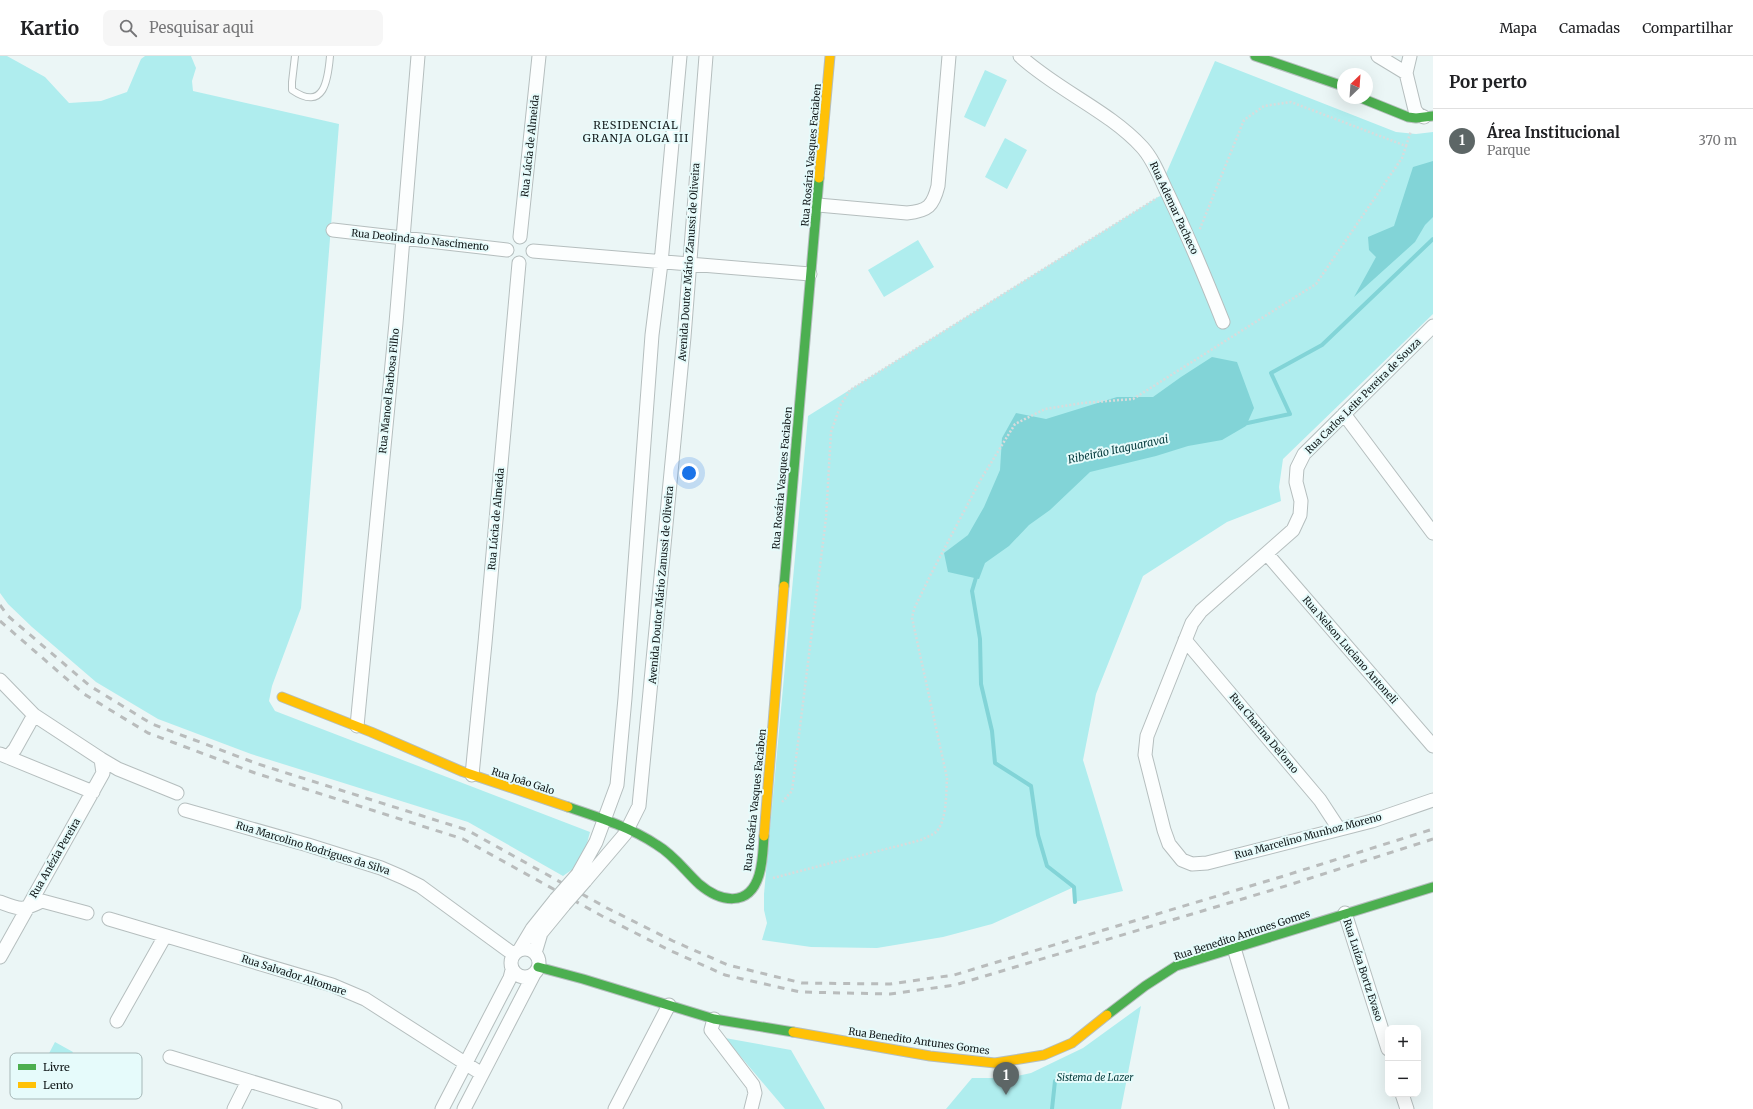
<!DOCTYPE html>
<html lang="pt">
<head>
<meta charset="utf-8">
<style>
  :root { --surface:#fff; --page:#f6f6f6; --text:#202124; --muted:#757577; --line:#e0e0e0; --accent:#5d6666 }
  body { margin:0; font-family:Merriweather,serif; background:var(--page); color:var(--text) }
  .controls { position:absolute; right:12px; bottom:12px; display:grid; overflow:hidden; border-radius:8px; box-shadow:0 4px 16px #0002 }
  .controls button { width:36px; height:36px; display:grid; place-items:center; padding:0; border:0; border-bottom:1px solid var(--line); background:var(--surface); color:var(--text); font:20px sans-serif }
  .compass { position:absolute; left:1337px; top:12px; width:36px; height:36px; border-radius:50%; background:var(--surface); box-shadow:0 4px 16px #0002; rotate:25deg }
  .you { position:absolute; left:689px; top:417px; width:14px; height:14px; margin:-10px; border:3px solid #fff; border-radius:50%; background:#1a73e8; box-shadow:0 0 0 6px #1a73e833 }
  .badge { display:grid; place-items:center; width:26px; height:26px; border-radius:50%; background:var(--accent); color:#fff; font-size:13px; font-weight:700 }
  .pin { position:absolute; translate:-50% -33px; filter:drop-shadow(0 1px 2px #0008) }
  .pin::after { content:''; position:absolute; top:21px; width:14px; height:12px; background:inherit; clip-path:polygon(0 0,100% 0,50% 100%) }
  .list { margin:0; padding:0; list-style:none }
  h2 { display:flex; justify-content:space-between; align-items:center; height:52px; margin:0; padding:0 16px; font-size:17px }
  h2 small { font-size:13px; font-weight:400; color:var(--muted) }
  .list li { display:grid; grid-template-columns:26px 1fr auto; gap:12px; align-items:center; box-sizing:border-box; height:64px; padding:0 16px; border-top:1px solid var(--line) }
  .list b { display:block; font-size:15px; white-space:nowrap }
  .list p { margin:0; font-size:13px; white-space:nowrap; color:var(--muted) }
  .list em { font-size:13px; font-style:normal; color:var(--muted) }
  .icon { flex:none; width:22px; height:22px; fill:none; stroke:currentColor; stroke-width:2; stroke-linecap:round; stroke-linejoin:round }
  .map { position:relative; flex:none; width:1433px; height:1053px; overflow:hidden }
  header { display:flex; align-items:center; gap:24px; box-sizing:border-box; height:56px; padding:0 20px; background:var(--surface); border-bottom:1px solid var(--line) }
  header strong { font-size:19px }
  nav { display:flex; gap:22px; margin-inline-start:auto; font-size:14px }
  .search { width:280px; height:36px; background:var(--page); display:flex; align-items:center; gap:10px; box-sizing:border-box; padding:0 14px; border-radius:8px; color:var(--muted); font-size:15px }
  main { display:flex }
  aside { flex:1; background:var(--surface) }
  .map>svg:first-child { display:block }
</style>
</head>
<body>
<header>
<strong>Kartio</strong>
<div class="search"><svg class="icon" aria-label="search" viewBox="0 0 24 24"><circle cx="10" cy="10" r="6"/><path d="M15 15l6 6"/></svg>Pesquisar aqui</div>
<nav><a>Mapa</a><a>Camadas</a><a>Compartilhar</a></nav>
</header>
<main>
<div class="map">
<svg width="1433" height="1053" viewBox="0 0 1433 1053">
  <rect width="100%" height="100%" fill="#ebf6f6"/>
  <path fill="#afedee" d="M 0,0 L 7,0 L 45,21 L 69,47 L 101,45 L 127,36 L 141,3 L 145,0 L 191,0 L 196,12 L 192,25 L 193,35 L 339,68 L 301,552 L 272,630 L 269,645 L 275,655 L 590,776 C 584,798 584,807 563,820 L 468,766 L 251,698 L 158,663 L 96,626 L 32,571 L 8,548 L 0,537 Z
    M 1215,5 L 1396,76 L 1416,78 L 1433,76 L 1433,258 L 1283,403 L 1279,431 L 1281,445 L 1227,466 L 1143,520 L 1096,638 L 1083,704 L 1123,835 L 1075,846 L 1074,831 L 992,868 L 943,881 L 877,892 L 811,891 L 762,884 L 767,867 L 764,854 L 764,838 L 808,360 L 1158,141 L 1172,135 L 1165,120 Z
    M 985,14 L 1007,24 L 985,71 L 964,61 Z
    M 1005,82 L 1027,94 L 1007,133 L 985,121 Z
    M 918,184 L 934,211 L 884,241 L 868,214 Z
    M 1141,950 L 1121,1053 L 946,1053 L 972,1022 L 1008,1022 L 1031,1017 L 1083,992 Z
    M 725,982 L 791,994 L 825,1053 L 785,1053 Z
    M 55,986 L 73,996 L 51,1033 L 35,1024 Z"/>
  <path fill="#82d4d7" d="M 1433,105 L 1433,161 L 1425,169 L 1415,186 L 1354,241 L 1376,201 L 1369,194 L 1368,181 L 1394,170 L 1413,111 Z
    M 1212,301 L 1237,306 L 1254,352 L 1246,370 L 1222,384 L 1188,390 L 1156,400 L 1090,416 L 1050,454 L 1029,469 L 1009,490 L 985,507 L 979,523 L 948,516 L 944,497 L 968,479 L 984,451 L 1000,414 L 1002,382 L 1016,357 L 1046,363 L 1117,341 L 1153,341 L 1181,321 Z"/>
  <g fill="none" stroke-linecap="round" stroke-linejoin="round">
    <path stroke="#82d4d7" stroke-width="4" d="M 1243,368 L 1290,358 L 1271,317 L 1322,289 L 1433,183
      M 977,518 L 972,535 L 980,583 L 981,628 L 992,675 L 995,707 L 1031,730 L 1038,779 L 1047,810 L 1074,831 L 1075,846
      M 1052,1053 L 1055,1025"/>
    <g stroke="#b5bebe" stroke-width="8">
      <path id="lane" d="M 295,0 L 292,26 L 292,34 C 324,56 328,24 330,0"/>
    </g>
    <g stroke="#b5bebe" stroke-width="15">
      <path id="street" d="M 1020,0 C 1057,34 1109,55 1142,91 C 1154,104 1160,122 1168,138 C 1188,180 1206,223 1223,266
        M 1378,0 L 1406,17 L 1415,54 L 1418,58 L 1424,61
        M 1406,17 L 1410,0
        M 818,149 L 907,157 C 928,155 933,150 938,130 L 949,0
        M 333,174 L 507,194
        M 520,181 L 539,0
        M 533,195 L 810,218
        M 1433,270 L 1304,398 L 1297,412 L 1296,426 L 1301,445 L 1300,459 L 1293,474 L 1201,555 L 1192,567 L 1147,680 L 1145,699 L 1164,774 L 1169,788 L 1182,804 L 1192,808 L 1207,807 L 1372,765 L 1433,744
        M 1344,358 L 1433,477
        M 1267,498 L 1433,690
        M 1185,584 L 1320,744 L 1339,773
        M 0,624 L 34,659 L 101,703 L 118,713 L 177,737
        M 357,670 L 396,267 L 418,0
        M 0,698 L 93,736
        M 8,701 L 15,693 L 34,659
        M 472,719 L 485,587 L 519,207
        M 185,754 L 308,789 L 381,812 L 402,821 L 420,830 L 513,898
        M 578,818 L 596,786 L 617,729 L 625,642 L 652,279 L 661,207 L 680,0
        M 585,825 L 625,778 L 639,750 L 684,281 L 706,0
        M 0,846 C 21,854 22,855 42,845 L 87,857
        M 1345,857 L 1388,993
        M 109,863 L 332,929 L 365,943 L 482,1018
        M 1234,892 L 1282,1053
        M 520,893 L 532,873 L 556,843
        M511 907a14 14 0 1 1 28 0a14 14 0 1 1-28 0Z
        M 535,897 L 541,877 L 564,849
        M 0,901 L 103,717 L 101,703
        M 714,963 L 711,974 L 753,1029 L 755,1037 L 751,1053
        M 117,965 L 165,880
        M 170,1001 L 335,1051
        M 1402,1038 L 1407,1053
        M 234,1053 L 248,1025
        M 442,1053 L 510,922 L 512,914
        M 464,1053 L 534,918
        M 615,1053 L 669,949"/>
    </g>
    <g stroke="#b5bebe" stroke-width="11">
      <path id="fast" d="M 1255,0 L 1343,30
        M 1361,42 L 1408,61 L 1416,62 L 1433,60
        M 784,530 L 819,122
        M 568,751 C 598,761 630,771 657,789 C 674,799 685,815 699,828 C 720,846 749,852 759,819 C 763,806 763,793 764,780
        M 538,911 L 583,923 L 714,963 L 793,976
        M 1107,959 L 1145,930 L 1176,910 L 1433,831"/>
    </g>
    <g stroke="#b5bebe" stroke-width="11">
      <path id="slow" d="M 819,122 L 830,0
        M 282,641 L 371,676 L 461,715 L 568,751
        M 764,780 L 784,530
        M 793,976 L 930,1000 L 995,1007 L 1044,999 L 1072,987 L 1107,959"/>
    </g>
    <path stroke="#d8dcdc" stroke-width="2.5" stroke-dasharray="2 2" stroke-linecap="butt" d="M 1406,90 L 1411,75
      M 782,746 L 792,735 L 826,462 L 831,376 L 841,348 L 850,334 L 1157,142
      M 773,822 L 921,784 C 926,781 933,779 936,776 C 947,765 946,737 947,722 L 912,562 L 914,553 L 931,518 L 981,423 L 1015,368 L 1045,353 L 1083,347 L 1133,343 L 1316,228 L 1402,102 L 1406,90 L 1291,46 L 1264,50 L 1244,64 L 1199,175"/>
    <use href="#lane" stroke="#fcfefe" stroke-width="6"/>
    <use href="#street" stroke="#fcfefe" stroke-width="13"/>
    <use href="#fast" stroke="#4caf50" stroke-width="9"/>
    <use href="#slow" stroke="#ffc107" stroke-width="9"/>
    <path stroke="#b9bcbc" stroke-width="3" stroke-dasharray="7 7" stroke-linecap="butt" d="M 0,549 L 8,560 L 90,630 L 152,668 L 258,708 L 467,774 L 607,852 L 673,885 L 728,909 L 802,927 L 890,928 L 954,919 L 1287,819 L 1433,773
      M 0,565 L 84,638 L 148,677 L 255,717 L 463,783 L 602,860 L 669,894 L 725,919 L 800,936 L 890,938 L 955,929 L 1289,829 L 1433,783"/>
    <g stroke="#b5bebe" stroke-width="15" stroke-linecap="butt">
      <path id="street-bridge" d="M 556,843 L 578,818
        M 564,849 L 585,825"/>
    </g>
    <use href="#street-bridge" stroke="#fcfefe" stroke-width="13"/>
  </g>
  <g text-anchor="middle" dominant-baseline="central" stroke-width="4" stroke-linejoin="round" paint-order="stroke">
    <g font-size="10" fill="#111819" stroke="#e6fbfb">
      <text transform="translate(530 90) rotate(-84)">Rua Lúcia de Almeida</text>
      <text transform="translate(811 99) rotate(-85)">Rua Rosária Vasques Faciaben</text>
      <text transform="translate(1174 152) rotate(65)">Rua Ademar Pacheco</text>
      <text transform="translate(420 184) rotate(6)">Rua Deolinda do Nascimento</text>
      <text transform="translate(689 206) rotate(-86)">Avenida Doutor Mário Zanussi de Oliveira</text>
      <text transform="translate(389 335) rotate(-84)">Rua Manoel Barbosa Filho</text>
      <text transform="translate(1363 340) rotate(-45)">Rua Carlos Leite Pereira de Souza</text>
      <text transform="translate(782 422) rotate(-85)">Rua Rosária Vasques Faciaben</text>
      <text transform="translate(496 463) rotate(-85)">Rua Lúcia de Almeida</text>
      <text transform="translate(661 529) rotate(-85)">Avenida Doutor Mário Zanussi de Oliveira</text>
      <text transform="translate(1350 594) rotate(49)">Rua Nelson Luciano Antoneli</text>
      <text transform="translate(1264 677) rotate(50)">Rua Charina Del'omo</text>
      <text transform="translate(523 725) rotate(18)">Rua João Galo</text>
      <text transform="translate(755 744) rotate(-84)">Rua Rosária Vasques Faciaben</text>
      <text transform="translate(1308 780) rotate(-15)">Rua Marcelino Munhoz Moreno</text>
      <text transform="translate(313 792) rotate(17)">Rua Marcolino Rodrigues da Silva</text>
      <text transform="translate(55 802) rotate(-60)">Rua Anézia Pereira</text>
      <text transform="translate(1242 879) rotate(-18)">Rua Benedito Antunes Gomes</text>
      <text transform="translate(1363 914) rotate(72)">Rua Luíza Bortz Evaso</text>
      <text transform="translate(294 919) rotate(18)">Rua Salvador Altomare</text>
      <text transform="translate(919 985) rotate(8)">Rua Benedito Antunes Gomes</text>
    </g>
    <g font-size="10" font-style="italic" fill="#0a4041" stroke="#e6fbfb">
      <text x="1095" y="1021">Sistema de Lazer</text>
    </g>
    <g font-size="11" letter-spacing="1" fill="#111819" stroke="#e6fbfb">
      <text x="636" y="69">RESIDENCIAL<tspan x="636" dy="13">GRANJA OLGA III</tspan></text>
    </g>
    <g font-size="11" font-style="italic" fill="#0c4143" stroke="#e6fbfb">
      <text transform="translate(1118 393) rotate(-12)">Ribeirão Itaguaravai</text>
    </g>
  </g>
  <rect x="10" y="997" width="132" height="46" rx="6" fill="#e6fbfb" stroke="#a6b7b7" stroke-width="1"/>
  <rect x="18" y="1008" width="18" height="6" fill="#4caf50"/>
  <rect x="18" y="1026" width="18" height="6" fill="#ffc107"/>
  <g font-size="11" fill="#111819">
    <text x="43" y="1015">Livre</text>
    <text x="43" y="1033">Lento</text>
  </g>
</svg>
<div class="controls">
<button>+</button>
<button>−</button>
</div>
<svg class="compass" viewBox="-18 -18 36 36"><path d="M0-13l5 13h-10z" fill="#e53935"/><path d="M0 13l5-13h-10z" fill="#757577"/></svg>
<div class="you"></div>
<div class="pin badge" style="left:1006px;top:1039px">1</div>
</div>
<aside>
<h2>Por perto<small></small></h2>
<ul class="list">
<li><span class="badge">1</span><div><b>Área Institucional</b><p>Parque</p></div><em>370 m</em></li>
</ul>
</aside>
</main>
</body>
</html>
